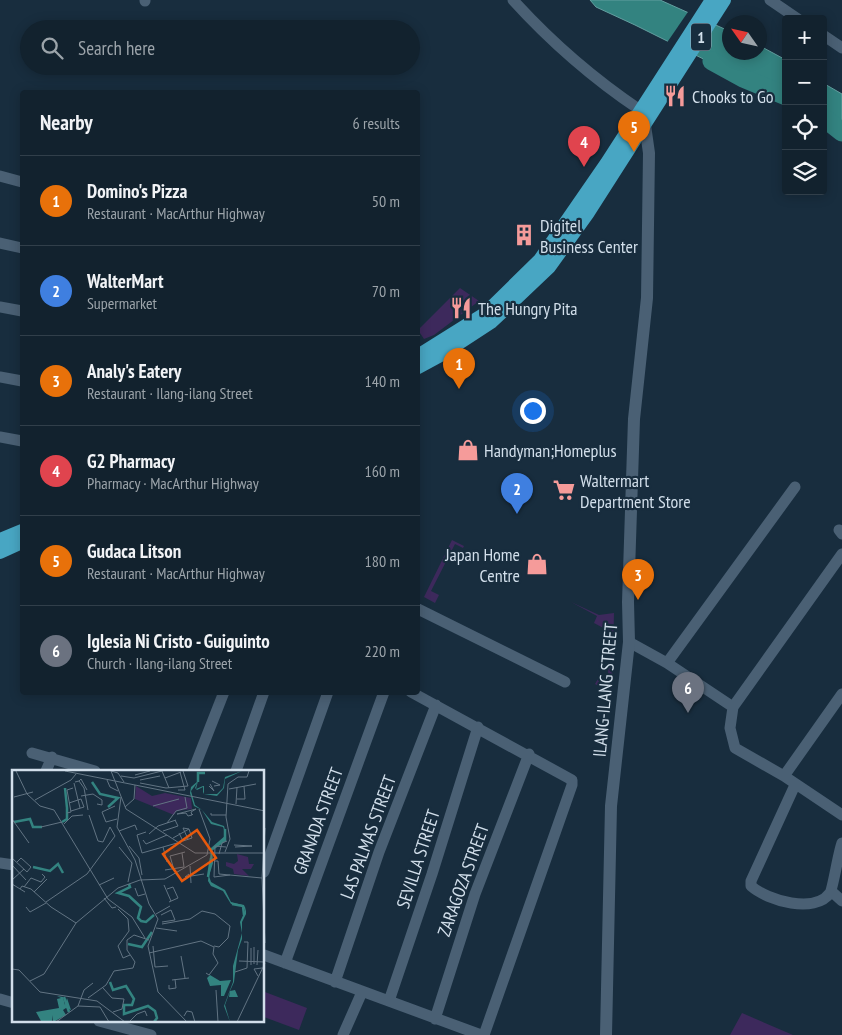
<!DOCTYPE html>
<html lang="en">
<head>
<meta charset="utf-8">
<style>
  :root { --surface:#12222e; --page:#1f2f3a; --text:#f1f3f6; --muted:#9ca4aa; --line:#313f4a; --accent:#db2777 }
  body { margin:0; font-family:"PT Sans Narrow",sans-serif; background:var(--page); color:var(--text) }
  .controls { position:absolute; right:15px; top:15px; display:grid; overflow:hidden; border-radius:5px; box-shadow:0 2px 12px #0003 }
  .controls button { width:45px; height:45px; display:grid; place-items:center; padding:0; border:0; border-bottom:1px solid var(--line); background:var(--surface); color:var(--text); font:25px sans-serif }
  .compass { position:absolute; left:722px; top:15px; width:45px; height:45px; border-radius:50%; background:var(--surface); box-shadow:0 2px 12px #0003; rotate:304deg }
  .you { position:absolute; left:532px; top:410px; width:18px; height:18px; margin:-12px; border:4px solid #fff; border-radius:50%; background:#1a73e8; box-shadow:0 0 0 8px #1a73e833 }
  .badge { display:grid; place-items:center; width:32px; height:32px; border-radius:50%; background:var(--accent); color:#fff; font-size:16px; font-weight:700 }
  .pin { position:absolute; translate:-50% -41px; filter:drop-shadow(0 1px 2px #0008) }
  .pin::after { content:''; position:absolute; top:26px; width:18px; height:15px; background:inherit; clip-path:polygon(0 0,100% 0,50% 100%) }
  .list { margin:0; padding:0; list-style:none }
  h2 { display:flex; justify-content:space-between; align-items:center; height:65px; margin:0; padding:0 20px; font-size:21px }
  h2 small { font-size:16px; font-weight:400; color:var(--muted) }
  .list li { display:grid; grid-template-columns:32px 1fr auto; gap:15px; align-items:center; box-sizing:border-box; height:90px; padding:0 20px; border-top:1px solid var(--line) }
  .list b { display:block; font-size:19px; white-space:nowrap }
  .list p { margin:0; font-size:16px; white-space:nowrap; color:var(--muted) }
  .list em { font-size:16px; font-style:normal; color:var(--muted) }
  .icon { flex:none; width:28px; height:28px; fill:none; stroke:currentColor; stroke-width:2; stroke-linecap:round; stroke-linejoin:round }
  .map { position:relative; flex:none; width:842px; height:1035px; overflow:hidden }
  .search { position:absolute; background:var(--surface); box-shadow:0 2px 12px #0003; left:20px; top:20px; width:400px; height:55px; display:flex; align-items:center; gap:12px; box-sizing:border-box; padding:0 18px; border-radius:28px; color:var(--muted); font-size:19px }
  .panel { position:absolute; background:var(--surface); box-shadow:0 2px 12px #0003; left:20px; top:90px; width:400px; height:605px; border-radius:5px }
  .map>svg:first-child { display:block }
</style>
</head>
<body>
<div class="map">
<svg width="842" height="1035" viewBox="0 0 842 1035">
  <rect width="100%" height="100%" fill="#182d3e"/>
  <path fill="#3d295c" d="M 460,288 L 479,301 L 434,335 L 424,339 L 418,330 Z
    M 452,540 L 464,546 L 463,548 L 455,544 L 431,591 L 439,595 L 435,603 L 424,597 Z
    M 571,602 L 599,615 L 614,613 L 612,693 L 595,684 L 598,679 L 608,679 L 609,631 L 594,623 L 597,616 Z
    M 265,992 L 307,1008 L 299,1030 L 264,1017 Z
    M 742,1013 L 793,1035 L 730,1035 Z"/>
  <path fill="#338380" stroke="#639fa0" d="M 590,0 L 660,0 L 729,31 L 730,52 L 760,52 L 760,46 L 786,60 L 786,100 L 635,25 L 596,7 Z
    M 823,83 L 842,94 L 842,131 L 823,119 Z"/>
  <path fill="#182d3e" d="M 690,9 L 715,21 L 692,57 L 666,44 Z"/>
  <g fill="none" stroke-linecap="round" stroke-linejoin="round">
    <path stroke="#338380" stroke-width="19" d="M 712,61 L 743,78 L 786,96
      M 823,117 L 842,132"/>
    <path stroke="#4a6074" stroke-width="11" d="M 513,0 C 552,43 591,77 640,110
      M 770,0 L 798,19
      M 145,1 L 145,0
      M 823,35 L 842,48
      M 0,176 L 22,182
      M 0,243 L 22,248
      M 0,307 L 22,311
      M 0,377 L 22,381
      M 0,437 L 22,441
      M 839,530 L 842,534
      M 418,609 L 565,682
      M 629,642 L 667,663 L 733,707 L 730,728 L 735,748 L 784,776 L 842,815
      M 667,663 L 795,487
      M 411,692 L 572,780 L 572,785 L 484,1035
      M 733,707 L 842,554
      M 32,753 L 95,771
      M 46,771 L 52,757
      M 193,771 L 224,692
      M 236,771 L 264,692
      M 784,776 L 842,694
      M 795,785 L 751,881 L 751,886 C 768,901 815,914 830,893 C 833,888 838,854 842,843
      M 0,863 L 14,865
      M 264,872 L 328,692
      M 831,891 L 842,901
      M 264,955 L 481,1035
      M 285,963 L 384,692
      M 335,982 L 379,852 L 436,705
      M 0,999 L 14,1003
      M 389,1001 L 432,874 L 478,727
      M 435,1019 L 475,894 L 529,754
      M 99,1021 L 151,1035
      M 343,1035 L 362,992"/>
    <path stroke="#4a6074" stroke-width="12" d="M 606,1035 L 611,806 L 629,642 L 628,602 L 634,419 L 647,298 L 649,153 L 644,118"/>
    <path stroke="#48a6c3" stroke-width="14" d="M 418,356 L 485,314 L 540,260 L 607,163 L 712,0
      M 418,367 L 442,354 L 491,322 L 549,267 L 587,214 L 724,0
      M 0,540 L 22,531
      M 0,552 L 22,542"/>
  </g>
  <defs>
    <g id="restaurant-bare" transform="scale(1.725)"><path d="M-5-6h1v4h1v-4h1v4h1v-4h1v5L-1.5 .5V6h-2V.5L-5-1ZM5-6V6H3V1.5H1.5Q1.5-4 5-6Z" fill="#f59b9a" stroke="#182d3e" stroke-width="2.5" paint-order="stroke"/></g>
    <g id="building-bare" transform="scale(1.725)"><path d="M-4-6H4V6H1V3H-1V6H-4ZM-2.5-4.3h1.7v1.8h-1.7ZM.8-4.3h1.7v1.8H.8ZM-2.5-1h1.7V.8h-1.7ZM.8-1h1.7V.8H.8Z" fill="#f59b9a" stroke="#182d3e" stroke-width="2.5" paint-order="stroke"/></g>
    <g id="shop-bare" transform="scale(1.725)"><path d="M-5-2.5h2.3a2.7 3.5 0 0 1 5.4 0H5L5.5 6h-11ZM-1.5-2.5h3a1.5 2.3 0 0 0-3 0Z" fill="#f59b9a" stroke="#182d3e" stroke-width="2.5" paint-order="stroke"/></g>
    <g id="supermarket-bare" transform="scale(1.725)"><path d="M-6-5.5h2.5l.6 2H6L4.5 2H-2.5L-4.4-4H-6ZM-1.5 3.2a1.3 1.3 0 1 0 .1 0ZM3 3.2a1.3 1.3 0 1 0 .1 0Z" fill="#f59b9a" stroke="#182d3e" stroke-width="2.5" paint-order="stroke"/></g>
  </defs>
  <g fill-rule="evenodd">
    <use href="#restaurant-bare" x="675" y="96"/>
    <use href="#building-bare" x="524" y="235"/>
    <use href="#restaurant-bare" x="461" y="308"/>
    <use href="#shop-bare" x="468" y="450"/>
    <use href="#supermarket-bare" x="564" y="490"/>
    <use href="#shop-bare" x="537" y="564"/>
  </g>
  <g text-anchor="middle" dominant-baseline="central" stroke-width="4.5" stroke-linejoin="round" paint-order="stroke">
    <rect fill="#182d3e" stroke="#9aaab7" stroke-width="1" x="691" y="23.5" width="20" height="27" rx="4"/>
    <g font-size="16" font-weight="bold" fill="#d2dfeb">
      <text x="701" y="37">1</text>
    </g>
    <g font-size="18" fill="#d2dfeb" stroke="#182d3e" text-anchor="start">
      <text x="692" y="96">Chooks to Go</text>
      <text x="540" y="225">Digitel<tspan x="540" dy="21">Business Center</tspan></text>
      <text x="478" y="308">The Hungry Pita</text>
      <text x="484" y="450">Handyman;Homeplus</text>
      <text x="580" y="480">Waltermart<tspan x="580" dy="21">Department Store</tspan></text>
      <text x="520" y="554" text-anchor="end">Japan Home<tspan x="520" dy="21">Centre</tspan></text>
    </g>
    <g font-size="18" fill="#d2dfeb" stroke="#182d3e">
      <text transform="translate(605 690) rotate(-85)">ILANG-ILANG STREET</text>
      <text transform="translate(318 821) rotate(-70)">GRANADA STREET</text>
      <text transform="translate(368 837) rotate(-70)">LAS PALMAS STREET</text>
      <text transform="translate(418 859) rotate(-72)">SEVILLA STREET</text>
      <text transform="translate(463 880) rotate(-70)">ZARAGOZA STREET</text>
    </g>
  </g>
  <g transform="translate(12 770)">
    <rect width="252" height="252" fill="#182d3e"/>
    <path d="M 124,16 L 140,26 L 153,23 L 179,28 L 180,39 L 164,41 L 162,45 L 123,29 ZM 225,84 L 236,87 L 237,94 L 242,94 L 239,99 L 230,99 L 237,106 L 222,104 L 221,99 L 214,96 L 214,92 L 222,94 L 226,91 Z" fill="#3d295c"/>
    <path d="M 230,1 L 213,9 L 212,18 L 205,26 L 192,24 L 191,22 L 191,17 L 185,20 L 183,18 L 185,13 L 179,21 L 183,35 L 190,40 L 200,52 L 212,56 L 214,64 L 214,69 L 200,78 L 201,93 L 197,106 L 199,112 L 213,120 L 219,132 L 231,135 L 233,137 L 234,141 L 234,144 L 230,152 L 230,169 L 226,180 L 222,212 L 218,221 L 223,220 L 226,227 L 217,227 L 218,221 L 213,235 L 218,252 L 212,236 L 221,212 L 221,196 L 230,163 L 228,152 L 233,141 L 231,136 L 219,134 L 211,121 L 199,116 L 196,111 L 199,78 L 214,65 L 211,57 L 199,54 L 190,40 L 182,36 L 178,23 L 179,17 L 186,11 L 184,19 L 191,16 L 192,16 L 192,24 L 205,24 L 211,18 L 213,7 ZM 198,205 L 208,211 L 219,210 L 212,226 L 209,226 L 209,215 L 198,216 L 195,208 ZM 45,226 L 51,227 L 53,235 L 55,228 L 59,240 L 54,238 L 51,240 L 54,245 L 45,250 L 41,252 L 40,245 L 40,252 L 29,251 L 24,242 L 47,238 L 45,229 L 49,228 Z" fill="#338380"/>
    <path fill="none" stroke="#338380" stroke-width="2.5" d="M 80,12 L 88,24 L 106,28 L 96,37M 186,12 L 186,3 L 193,3M 53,18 L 55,38M 2,52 L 18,49 L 21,57 L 30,57M 50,52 L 55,49 L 55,38M 199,80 L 213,70 L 213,59M 21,97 L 38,101 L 46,94 L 51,103M 196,107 L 199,88M 117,114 L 118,117 L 106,123 L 117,126 L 129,137 L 126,148 L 129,151 L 134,152 L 142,145M 220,134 L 231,136 L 232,145M 116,174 L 130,177 L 140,162M 98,212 L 101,220 L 114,216 L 122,229 L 120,235 L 112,235 L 112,244 L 136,236 L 143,241 L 145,248 L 142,252M 52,227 L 57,242"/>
    <path fill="none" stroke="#627483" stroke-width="1" d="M 4,1 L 15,24 L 28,36 L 42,40 L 96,129 L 120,147 L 133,168M 53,1 L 253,41M 99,1 L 114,39 L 183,83 L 253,83M 99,1 L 106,3 L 112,12M 150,1 L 157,18M 123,5 L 138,1M 109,6 L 122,8 L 150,1M 153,8 L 169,2M 95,10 L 98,17 L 106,21M 128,10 L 148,6M 67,11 L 69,9 L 75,20M 200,11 L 208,15 L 202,16M 63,12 L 67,11 L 72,18 L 76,40M 62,13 L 68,38M 128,13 L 154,18 L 176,16 L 171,1M 197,16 L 202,21 L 198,14M 217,19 L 244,14M 166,20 L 173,20 L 168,2M 69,26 L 81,24 L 90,30 L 90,35 L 85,34M 2,27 L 21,22M 109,27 L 105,57 L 123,90 L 137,134 L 146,149 L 136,176 L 146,222 L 175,252M 225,29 L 233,29 L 232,16M 23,30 L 59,10 L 64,4M 57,33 L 69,29 L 72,37 L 59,41M 224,34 L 225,17M 103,36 L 90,42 L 94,52 L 105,49M 141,36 L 167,29M 113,37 L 122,29 L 123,15M 55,43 L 59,42 L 55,20 L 61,18M 199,43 L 199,45 L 214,45M 180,45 L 179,42 L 184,39 L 165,44 L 174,43 L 176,46 L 180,45 L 181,44M 0,49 L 17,73M 155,53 L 164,41 L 175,38 L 173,27M 52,54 L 60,46 L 71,45M 29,57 L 50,52M 253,58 L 250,108 L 253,173M 107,61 L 123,55 L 125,60M 151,61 L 166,56 L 163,50M 134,62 L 125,65 L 130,83 L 165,73M 167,63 L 171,71 L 180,68 L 177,59M 137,64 L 146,56 L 164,50M 161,68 L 177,59M 176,69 L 171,58 L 177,59M 131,70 L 134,74 L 155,65M 222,75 L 240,76M 117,76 L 127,88 L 130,105M 107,77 L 120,93 L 116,112M 151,77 L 155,92M 223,77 L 240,76M 213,82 L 218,69 L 214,47 L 216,14 L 226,7 L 235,7 L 237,1M 207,84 L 210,73 L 215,71M 0,88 L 15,102 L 19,97 L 9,88 L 5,92M 202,91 L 206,91 L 207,104 L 250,108M 0,95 L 14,110M 178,96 L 179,113M 153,100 L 172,97 L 170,83M 162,100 L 158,86 L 173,82M 177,104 L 173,107 L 192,104M 202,107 L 203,76 L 214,77M 202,107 L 218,105M 0,110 L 12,99M 0,114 L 13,122M 87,115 L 102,108M 152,115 L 159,131M 12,117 L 19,108 L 29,112 L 33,107 L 30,104M 123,118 L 126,126 L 133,124M 8,119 L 10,116 L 19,119 L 39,137 L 64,153M 155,119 L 161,117 L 166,128 L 157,132M 22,122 L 35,109M 92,128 L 100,138 L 104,137M 34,132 L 75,104 L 103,66 L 98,57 L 91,72 L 86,71 L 77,45M 14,137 L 18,142 L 34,133M 106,139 L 116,149 L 117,161 L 106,176 L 111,188 L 118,185M 144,144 L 158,136M 149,145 L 159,140 L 163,150 L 150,152M 150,154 L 178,149 L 190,141 L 203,144 L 218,156 L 216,168 L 207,177 L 202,176M 144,158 L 165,161M 141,176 L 143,197 L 156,196M 242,177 L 242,194M 239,178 L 239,195M 137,183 L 189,171 L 202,177 L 201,184 L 206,193 L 197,205 L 194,203M 169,186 L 173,208M 227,191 L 253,192M 245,195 L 246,180M 0,199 L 7,200 L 28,222 L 85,231 L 113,252M 223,202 L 235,198 L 236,172 L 232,172M 246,206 L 242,199 L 250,198M 160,210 L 177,208M 18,211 L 32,204 L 64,153 L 106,118 L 128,110 L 153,109 L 195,85 L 198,69 L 187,39M 157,215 L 157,219 L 164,218 L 163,209M 91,218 L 100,228 L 112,229 L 110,239 L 101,242M 204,220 L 206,252M 76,228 L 94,215 L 102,201 L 121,198 L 123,192 L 115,180 L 115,170 L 122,165 L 137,170M 66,236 L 88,237 L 97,252M 172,246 L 175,241 L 180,242 L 183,252M 44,252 L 66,236 L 72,220 L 81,213M 117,252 L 125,244 L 133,241 L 135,246M 225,252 L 253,193"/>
    <path fill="#e8590c" fill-opacity="0.15" stroke="#e8590c" stroke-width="2.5" d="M 185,60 L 204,88 L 170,111 L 151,84 Z"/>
    <rect width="252" height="252" fill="none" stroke="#d2dfeb" stroke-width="2.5"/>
  </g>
</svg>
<div class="controls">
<button>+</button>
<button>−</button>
<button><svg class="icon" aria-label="locate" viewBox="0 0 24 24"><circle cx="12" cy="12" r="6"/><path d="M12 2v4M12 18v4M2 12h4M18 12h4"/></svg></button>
<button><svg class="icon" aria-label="layers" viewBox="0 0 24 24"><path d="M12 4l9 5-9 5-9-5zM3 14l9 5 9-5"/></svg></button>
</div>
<svg class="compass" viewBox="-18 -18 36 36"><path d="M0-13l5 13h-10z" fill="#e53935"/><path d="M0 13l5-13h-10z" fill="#9ca4aa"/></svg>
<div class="you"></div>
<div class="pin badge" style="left:459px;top:389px;background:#e8710a">1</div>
<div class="pin badge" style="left:517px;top:514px;background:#3f7fe0">2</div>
<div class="pin badge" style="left:638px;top:600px;background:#e8710a">3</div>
<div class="pin badge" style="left:584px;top:167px;background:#e0444e">4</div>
<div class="pin badge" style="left:634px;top:152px;background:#e8710a">5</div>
<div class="pin badge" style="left:688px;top:713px;background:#6b7280">6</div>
<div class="search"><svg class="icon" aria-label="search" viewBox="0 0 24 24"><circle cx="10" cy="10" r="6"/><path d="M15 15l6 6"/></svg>Search here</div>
<section class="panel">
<h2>Nearby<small>6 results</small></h2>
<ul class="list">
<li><span class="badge" style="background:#e8710a">1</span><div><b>Domino's Pizza</b><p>Restaurant · MacArthur Highway</p></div><em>50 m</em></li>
<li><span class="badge" style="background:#3f7fe0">2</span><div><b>WalterMart</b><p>Supermarket</p></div><em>70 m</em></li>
<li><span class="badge" style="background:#e8710a">3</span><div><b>Analy's Eatery</b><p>Restaurant · Ilang-ilang Street</p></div><em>140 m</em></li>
<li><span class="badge" style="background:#e0444e">4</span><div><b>G2 Pharmacy</b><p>Pharmacy · MacArthur Highway</p></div><em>160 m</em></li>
<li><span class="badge" style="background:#e8710a">5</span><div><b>Gudaca Litson</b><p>Restaurant · MacArthur Highway</p></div><em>180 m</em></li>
<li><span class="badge" style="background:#6b7280">6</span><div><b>Iglesia Ni Cristo - Guiguinto</b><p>Church · Ilang-ilang Street</p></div><em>220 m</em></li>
</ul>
</section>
</div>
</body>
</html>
